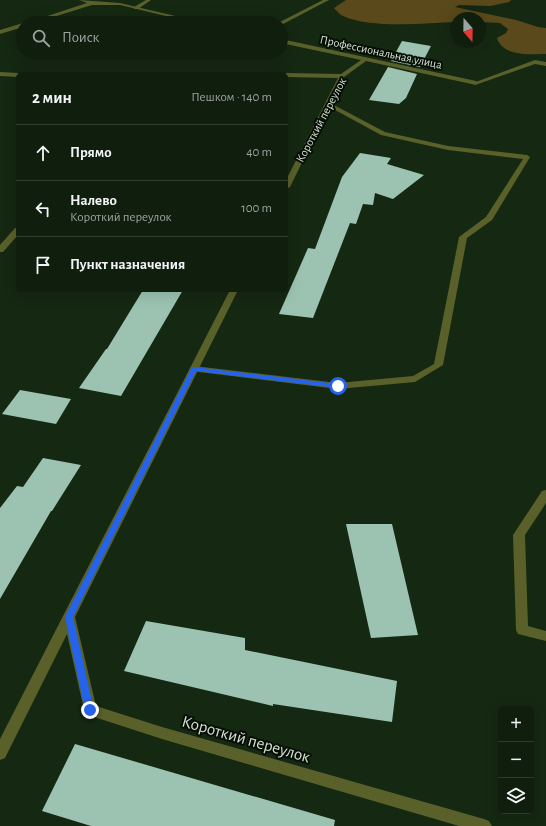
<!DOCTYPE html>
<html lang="ru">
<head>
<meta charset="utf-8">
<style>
  :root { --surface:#101e0e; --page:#192717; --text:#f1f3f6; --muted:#9ca29e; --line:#303c2e }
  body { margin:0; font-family:"Alegreya Sans",sans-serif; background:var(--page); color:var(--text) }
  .controls { position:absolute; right:12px; bottom:12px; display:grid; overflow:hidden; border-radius:6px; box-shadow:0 4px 16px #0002 }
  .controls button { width:36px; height:36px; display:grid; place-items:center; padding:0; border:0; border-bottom:1px solid var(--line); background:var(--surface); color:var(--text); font:20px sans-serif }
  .compass { position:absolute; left:450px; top:12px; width:36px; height:36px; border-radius:50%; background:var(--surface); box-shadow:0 4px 16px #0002; rotate:160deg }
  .stop { position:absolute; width:12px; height:12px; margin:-9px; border:3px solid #2563eb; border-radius:50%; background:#fff }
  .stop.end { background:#2563eb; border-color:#fff; box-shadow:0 1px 4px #0008 }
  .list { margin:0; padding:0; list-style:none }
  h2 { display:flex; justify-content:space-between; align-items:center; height:52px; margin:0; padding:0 16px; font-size:17px }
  h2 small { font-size:13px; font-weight:400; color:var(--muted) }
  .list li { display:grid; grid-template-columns:26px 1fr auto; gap:12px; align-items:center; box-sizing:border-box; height:56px; padding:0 16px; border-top:1px solid var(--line) }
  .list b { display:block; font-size:15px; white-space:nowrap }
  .list p { margin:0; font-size:13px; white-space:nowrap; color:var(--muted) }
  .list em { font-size:13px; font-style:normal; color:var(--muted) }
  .icon { flex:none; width:22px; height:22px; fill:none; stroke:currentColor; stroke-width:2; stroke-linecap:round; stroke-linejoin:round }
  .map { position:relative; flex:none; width:546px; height:826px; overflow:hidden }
  .search { position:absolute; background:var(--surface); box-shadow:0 4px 16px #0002; left:16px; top:16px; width:272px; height:44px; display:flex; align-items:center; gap:10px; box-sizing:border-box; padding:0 14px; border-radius:22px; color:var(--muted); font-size:15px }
  .panel { position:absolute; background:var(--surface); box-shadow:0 4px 16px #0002; left:16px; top:72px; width:272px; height:220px; border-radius:6px }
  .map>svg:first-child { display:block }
</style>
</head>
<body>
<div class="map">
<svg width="546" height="826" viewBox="0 0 546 826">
  <rect width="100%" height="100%" fill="#152812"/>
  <path fill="#5a4a1b" d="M 346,0 L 511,0 L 509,2 L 490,6 L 459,5 L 455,7 L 516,20 L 538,27 L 546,28 L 546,54 C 531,54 503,57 497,38 L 506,33 L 508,29 L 500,23 L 480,22 L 480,18 L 456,18 L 456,22 C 425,23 371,29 343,16 C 340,15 337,11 334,8 Z"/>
  <path fill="#9cc3b2" d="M 402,41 L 431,46 L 420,67 L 391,61 Z
    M 388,67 L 417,74 L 406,98 L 399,104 L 369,100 Z
    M 360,153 L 391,158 L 387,164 L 424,175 L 393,199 L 375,193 L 373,205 L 363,204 L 356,224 L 350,223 L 313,318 L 279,314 L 308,248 L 315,249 L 342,177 Z
    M 143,290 L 183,290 L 121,396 L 79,388 L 106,349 L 107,349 Z
    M 20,390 L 71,399 L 56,424 L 2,414 Z
    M 43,458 L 81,465 L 52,511 L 51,511 L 0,599 L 0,508 L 17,486 L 23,487 Z
    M 346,524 L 392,524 L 418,635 L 371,638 Z
    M 146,621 L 245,638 L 245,650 L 397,681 L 392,722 L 273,704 L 273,706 L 124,671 Z
    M 75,744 L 335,820 L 334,826 L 91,826 L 42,811 Z"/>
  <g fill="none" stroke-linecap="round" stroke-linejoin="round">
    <path fill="#59602a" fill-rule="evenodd" d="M 146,0 L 151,0 L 138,9 L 134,9 L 134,7 Z
      M 323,0 L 329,0 L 283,24 L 278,23 Z
      M 535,60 L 546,62 L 546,66 L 535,64 L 478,84 L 473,83 Z
      M 326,103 L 330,103 L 385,132 L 448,146 L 527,155 L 530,157 L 492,220 L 467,238 L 443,365 L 415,382 L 338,389 L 191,371 L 189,369 L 194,366 L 338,383 L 413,376 L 434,364 L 459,237 L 486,217 L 523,159 L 448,150 L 381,135 L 326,105 Z
      M 546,490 L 546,503 L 525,535 L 528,626 L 546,631 L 546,641 L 518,634 L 516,630 L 513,535 L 542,491 Z"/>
    <path fill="#59602a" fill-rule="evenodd" d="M 79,0 L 120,3 L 205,23 L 195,23 L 120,5 L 92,5 L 34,23 L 26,23 L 87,3 Z
      M 23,23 L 23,27 L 0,34 L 0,30 Z
      M 281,39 L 476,81 L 479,83 L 476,85 L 366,61 L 344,77 L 290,187 L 286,189 L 286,180 L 338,78 L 286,77 L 286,74 L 284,74 L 286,73 L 341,74 L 361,60 L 281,43 Z
      M 0,72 L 18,73 L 20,74 L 18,74 L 18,77 L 0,76 Z
      M 15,228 L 18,228 L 18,235 L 3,252 L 0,252 L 0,245 Z
      M 230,290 L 238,290 L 75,617 L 96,706 L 162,727 L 484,819 L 489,821 L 492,826 L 459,826 L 162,739 L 85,714 L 67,634 L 5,758 L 0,760 L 0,739 Z"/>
  </g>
  <path fill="#2563eb" d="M 194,367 L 338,384 L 341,386 L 338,388 L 196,371 L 73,617 L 94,710 L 93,713 L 90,714 L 87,713 L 85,710 L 65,617 L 191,369 Z"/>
  <g text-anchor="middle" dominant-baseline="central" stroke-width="4" stroke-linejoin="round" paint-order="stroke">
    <g font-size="12" fill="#d4e1d2" stroke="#060e05">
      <text transform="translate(381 52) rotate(12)">Профессиональная улица</text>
      <text transform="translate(321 120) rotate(-62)">Короткий переулок</text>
    </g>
    <g font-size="17" fill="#d4e1d2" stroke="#060e05">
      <text transform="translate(246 739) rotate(16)">Короткий переулок</text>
    </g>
  </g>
</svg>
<div class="controls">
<button>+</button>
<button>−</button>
<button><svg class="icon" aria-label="layers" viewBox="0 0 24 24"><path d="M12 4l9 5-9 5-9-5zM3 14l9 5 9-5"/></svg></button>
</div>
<svg class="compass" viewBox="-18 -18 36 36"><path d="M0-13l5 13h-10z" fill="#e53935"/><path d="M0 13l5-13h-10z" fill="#9ca29e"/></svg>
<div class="stop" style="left:338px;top:386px"></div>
<div class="stop end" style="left:90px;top:710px"></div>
<div class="search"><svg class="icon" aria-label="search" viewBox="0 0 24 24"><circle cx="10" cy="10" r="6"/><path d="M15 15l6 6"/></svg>Поиск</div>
<section class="panel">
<h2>2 мин<small>Пешком · 140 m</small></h2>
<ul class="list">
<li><svg class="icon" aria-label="ahead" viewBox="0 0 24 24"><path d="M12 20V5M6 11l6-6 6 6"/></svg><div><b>Прямо</b></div><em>40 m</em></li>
<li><svg class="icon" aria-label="left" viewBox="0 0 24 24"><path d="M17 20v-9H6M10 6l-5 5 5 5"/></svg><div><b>Налево</b><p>Короткий переулок</p></div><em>100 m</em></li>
<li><svg class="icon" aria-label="arrive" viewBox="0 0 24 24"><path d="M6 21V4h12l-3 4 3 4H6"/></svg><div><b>Пункт назначения</b></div></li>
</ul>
</section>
</div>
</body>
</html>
